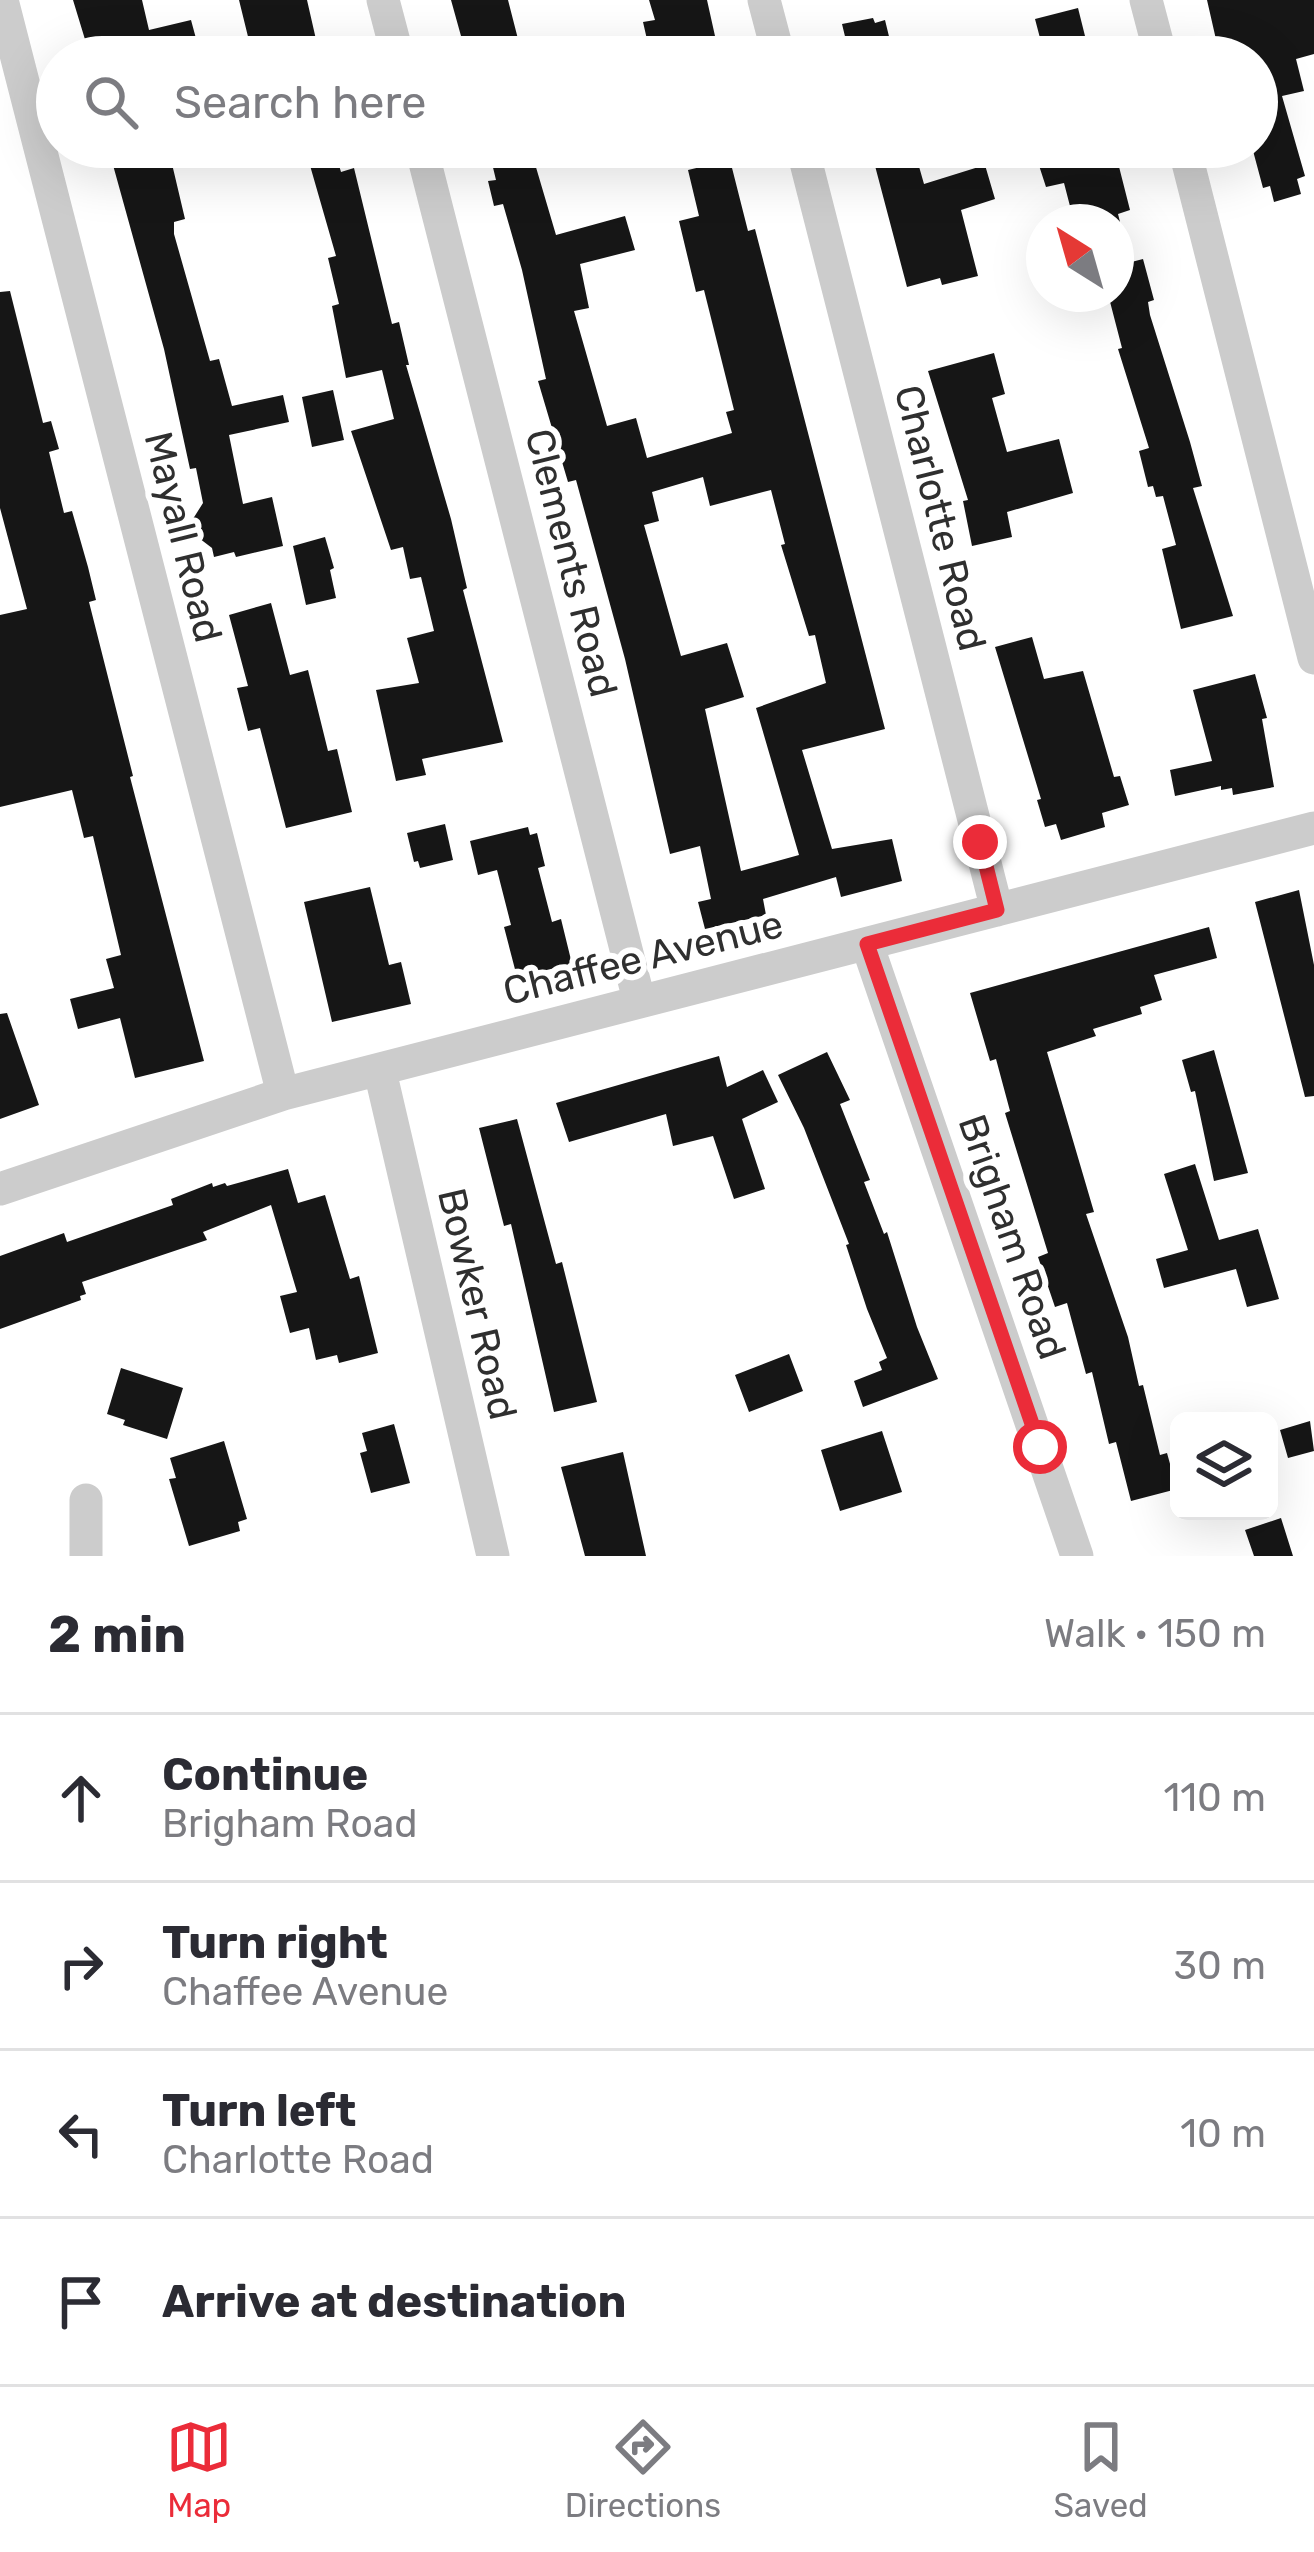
<!DOCTYPE html>
<html lang="en">
<head>
<meta charset="utf-8">
<style>
  :root { --surface:#fff; --page:#f2f2f3; --text:#2b2b33; --muted:#7c7c81; --line:#e1e1e2; --accent:#eb2c39 }
  body { margin:0; font-family:Rubik,sans-serif; background:var(--page); color:var(--text) }
  .controls { position:absolute; right:36px; bottom:36px; display:grid; overflow:hidden; border-radius:18px; box-shadow:0 12px 48px #0002 }
  .controls button { width:108px; height:108px; display:grid; place-items:center; padding:0; border:0; border-bottom:3px solid var(--line); background:var(--surface); color:var(--text); font:60px sans-serif }
  .compass { position:absolute; left:1026px; top:204px; width:108px; height:108px; border-radius:50%; background:var(--surface); box-shadow:0 12px 48px #0002; rotate:323deg }
  .stop { position:absolute; width:36px; height:36px; margin:-27px; border:9px solid #eb2c39; border-radius:50%; background:#fff }
  .stop.end { background:#eb2c39; border-color:#fff; box-shadow:0 3px 12px #0008 }
  .list { margin:0; padding:0; list-style:none }
  h2 { display:flex; justify-content:space-between; align-items:center; height:156px; margin:0; padding:0 48px; font-size:51px }
  h2 small { font-size:39px; font-weight:400; color:var(--muted) }
  .list li { display:grid; grid-template-columns:78px 1fr auto; gap:36px; align-items:center; box-sizing:border-box; height:168px; padding:0 48px; border-top:3px solid var(--line) }
  .list b { display:block; font-size:45px; white-space:nowrap }
  .list p { margin:0; font-size:39px; white-space:nowrap; color:var(--muted) }
  .list em { font-size:39px; font-style:normal; color:var(--muted) }
  .icon { flex:none; width:66px; height:66px; fill:none; stroke:currentColor; stroke-width:2; stroke-linecap:round; stroke-linejoin:round }
  .map { position:relative; flex:none; width:1314px; height:1556px; overflow:hidden }
  .search { position:absolute; background:var(--surface); box-shadow:0 12px 48px #0002; left:36px; right:36px; top:36px; height:132px; display:flex; align-items:center; gap:30px; box-sizing:border-box; padding:0 42px; border-radius:66px; color:var(--muted); font-size:45px }
  .sheet { height:828px; background:var(--surface) }
  nav { display:flex; justify-content:space-around; align-items:center; box-sizing:border-box; height:168px; border-top:3px solid var(--line); background:var(--surface); font-size:33px; color:var(--muted) }
  nav a { display:grid; justify-items:center; gap:6px }
  nav .on { color:var(--accent) }
  .map>svg:first-child { display:block }
</style>
</head>
<body>
<div class="map">
<svg width="1314" height="1556" viewBox="0 0 1314 1556">
  <rect width="100%" height="100%" fill="#fff"/>
  <path fill="#161616" fill-rule="evenodd" d="M 73,0 L 142,0 L 149,30 L 191,20 L 201,57 L 82,57 L 81,47 L 87,46 Z
    M 239,0 L 307,0 L 320,57 L 253,57 Z
    M 451,0 L 508,0 L 518,39 L 466,54 Z
    M 649,0 L 707,0 L 717,45 L 709,47 L 710,51 L 686,57 L 651,57 L 643,22 L 655,20 Z
    M 1207,0 L 1314,0 L 1314,54 L 1296,59 L 1304,91 L 1282,96 L 1305,176 L 1297,179 L 1301,194 L 1274,202 L 1270,186 L 1263,188 L 1252,147 L 1257,147 L 1257,57 L 1220,57 Z
    M 1078,8 L 1089,52 L 1045,57 L 1035,19 Z
    M 873,18 L 875,23 L 885,20 L 894,57 L 850,57 L 842,24 Z
    M 108,147 L 168,147 L 185,219 L 174,222 L 174,234 L 210,361 L 219,359 L 232,406 L 283,395 L 289,422 L 229,435 L 243,504 L 272,497 L 283,546 L 236,557 L 234,552 L 214,557 L 212,548 L 191,532 L 191,522 L 203,503 L 196,468 L 190,469 L 164,349 Z
    M 530,147 L 556,235 L 625,216 L 635,250 L 580,264 L 589,308 L 574,311 L 607,426 L 636,418 L 647,458 L 732,433 L 726,412 L 734,410 L 704,290 L 696,292 L 679,221 L 699,216 L 688,170 L 730,160 L 748,231 L 755,229 L 885,729 L 802,750 L 832,849 L 892,839 L 902,881 L 841,897 L 836,877 L 763,899 L 766,915 L 705,929 L 698,902 L 711,899 L 700,846 L 670,854 L 625,659 L 576,480 L 568,482 L 538,381 L 546,379 L 522,270 L 503,204 L 494,206 L 488,181 L 496,180 L 490,155 ZM 703,477 L 710,506 L 771,490 L 785,544 L 781,545 L 809,636 L 815,635 L 826,683 L 756,708 L 799,855 L 741,871 L 705,709 L 744,697 L 727,643 L 681,656 L 644,525 L 659,521 L 652,492 Z
    M 1033,147 L 1114,147 L 1130,210 L 1118,214 L 1120,222 L 1089,222 L 1086,207 L 1071,210 L 1064,183 L 1046,187 Z
    M 914,149 L 924,184 L 985,165 L 995,199 L 961,210 L 978,276 L 942,285 L 940,278 L 907,287 L 874,162 Z
    M 336,155 L 341,172 L 354,168 L 392,324 L 399,322 L 409,365 L 406,365 L 451,519 L 467,588 L 463,590 L 503,742 L 422,759 L 426,775 L 396,781 L 376,690 L 419,683 L 407,638 L 434,631 L 421,577 L 410,579 L 403,547 L 391,550 L 351,431 L 394,419 L 382,370 L 346,378 L 332,306 L 339,304 L 328,258 L 336,256 L 309,162 Z
    M 1143,259 L 1154,300 L 1148,302 L 1150,315 L 1190,442 L 1202,486 L 1193,488 L 1233,616 L 1181,629 L 1162,549 L 1176,545 L 1163,496 L 1156,497 L 1153,486 L 1148,487 L 1139,451 L 1149,448 L 1118,349 L 1122,348 L 1108,294 L 1116,294 L 1116,266 Z
    M 10,291 L 43,423 L 51,421 L 59,449 L 49,452 L 64,513 L 72,511 L 88,567 L 96,600 L 89,602 L 133,776 L 130,777 L 204,1061 L 135,1078 L 120,1018 L 78,1029 L 70,999 L 114,988 L 106,959 L 121,955 L 93,836 L 84,838 L 72,790 L 0,807 L 0,615 L 27,609 L 0,508 L 0,292 Z
    M 994,353 L 1005,394 L 992,398 L 1007,452 L 1059,439 L 1073,493 L 1007,512 L 1012,537 L 972,546 L 963,501 L 968,500 L 928,371 Z
    M 333,390 L 344,440 L 312,447 L 302,397 Z
    M 325,537 L 334,568 L 330,570 L 336,598 L 306,605 L 293,546 Z
    M 271,603 L 290,675 L 308,670 L 328,751 L 337,749 L 352,812 L 286,828 L 260,728 L 248,731 L 237,688 L 248,686 L 229,615 Z
    M 1032,637 L 1044,679 L 1083,671 L 1114,777 L 1120,776 L 1129,805 L 1102,813 L 1105,827 L 1061,840 L 1056,824 L 1045,827 L 1037,800 L 1041,799 L 995,647 Z
    M 1255,674 L 1267,718 L 1262,719 L 1274,787 L 1233,795 L 1232,788 L 1221,790 L 1221,786 L 1175,796 L 1170,770 L 1212,761 L 1193,690 Z
    M 445,824 L 453,860 L 420,868 L 418,861 L 414,862 L 407,833 Z
    M 528,827 L 530,835 L 537,833 L 545,866 L 538,868 L 552,922 L 561,919 L 572,964 L 517,977 L 504,927 L 511,925 L 497,870 L 478,875 L 470,841 Z
    M 370,887 L 389,965 L 401,962 L 411,1004 L 332,1022 L 304,902 Z
    M 1299,890 L 1314,965 L 1314,1096 L 1305,1097 L 1255,902 Z
    M 1209,927 L 1217,958 L 1154,975 L 1162,1000 L 1140,1007 L 1142,1014 L 1093,1029 L 1096,1036 L 1047,1052 L 1094,1212 L 1086,1214 L 1128,1337 L 1139,1386 L 1143,1385 L 1160,1455 L 1167,1453 L 1177,1489 L 1131,1501 L 1116,1442 L 1109,1444 L 1092,1372 L 1086,1374 L 1067,1303 L 1055,1307 L 1038,1257 L 1048,1253 L 1005,1113 L 1010,1111 L 996,1059 L 990,1061 L 970,993 Z
    M 7,1013 L 39,1105 L 0,1119 L 0,1014 Z
    M 1214,1050 L 1248,1173 L 1214,1181 L 1195,1091 L 1191,1092 L 1182,1060 Z
    M 827,1052 L 850,1100 L 840,1104 L 870,1180 L 864,1182 L 884,1234 L 887,1232 L 917,1327 L 938,1379 L 863,1407 L 854,1381 L 882,1370 L 879,1362 L 887,1358 L 867,1309 L 846,1245 L 849,1244 L 804,1128 L 778,1075 Z
    M 719,1056 L 727,1087 L 763,1070 L 778,1102 L 742,1119 L 765,1189 L 734,1199 L 713,1136 L 673,1146 L 666,1114 L 569,1142 L 556,1103 Z
    M 517,1119 L 556,1264 L 562,1262 L 597,1402 L 554,1412 L 511,1224 L 504,1226 L 479,1128 Z
    M 1195,1164 L 1219,1240 L 1258,1229 L 1279,1299 L 1247,1307 L 1236,1269 L 1164,1288 L 1156,1259 L 1188,1250 L 1164,1174 Z
    M 288,1169 L 298,1203 L 325,1195 L 350,1279 L 359,1276 L 378,1353 L 339,1363 L 337,1355 L 316,1360 L 309,1328 L 290,1333 L 280,1296 L 297,1292 L 271,1205 L 203,1232 L 207,1240 L 82,1282 L 86,1294 L 80,1296 L 81,1300 L 0,1329 L 0,1256 L 64,1233 L 67,1242 L 173,1205 L 171,1199 L 212,1183 L 213,1187 L 225,1183 L 227,1186 Z
    M 789,1354 L 803,1391 L 749,1412 L 735,1375 Z
    M 121,1368 L 183,1388 L 167,1439 L 123,1425 L 125,1420 L 107,1414 Z
    M 1310,1421 L 1314,1451 L 1288,1458 L 1280,1430 Z
    M 394,1424 L 410,1483 L 371,1493 L 360,1453 L 367,1451 L 362,1433 Z
    M 882,1431 L 902,1492 L 840,1511 L 821,1450 Z
    M 224,1441 L 247,1519 L 238,1522 L 240,1531 L 189,1546 L 169,1479 L 176,1478 L 170,1458 Z
    M 623,1452 L 646,1556 L 585,1556 L 561,1467 Z
    M 1281,1518 L 1293,1556 L 1254,1556 L 1245,1530 Z"/>
  <g fill="none" stroke-linecap="round" stroke-linejoin="round">
    <path stroke="#ccc" stroke-width="33" d="M 2,0 L 283,1094
      M 383,0 L 398,57
      M 764,0 L 779,57
      M 1146,0 L 1161,57
      M 421,147 L 639,1000
      M 802,147 L 997,910
      M 1184,147 L 1314,658
      M 867,944 L 1077,1556
      M 380,1071 L 493,1556
      M 0,1189 L 283,1094 L 1314,828
      M 86,1556 L 86,1500"/>
  </g>
  <g fill="none" stroke-linecap="round" stroke-linejoin="round">
    <path stroke="#eb2c39" stroke-width="15" d="M 980,842 L 997,910 L 867,944 L 1040,1447"/>
  </g>
  <g text-anchor="middle" dominant-baseline="central" stroke-width="12" stroke-linejoin="round" paint-order="stroke">
    <g font-size="39" fill="#2f2f2f" stroke="#fff">
      <text transform="translate(940 518) rotate(76)">Charlotte Road</text>
      <text transform="translate(183 537) rotate(76)">Mayall Road</text>
      <text transform="translate(571 563) rotate(76)">Clements Road</text>
      <text transform="translate(643 958) rotate(-14)">Chaffee Avenue</text>
      <text transform="translate(1012 1237) rotate(71)">Brigham Road</text>
      <text transform="translate(477 1304) rotate(77)">Bowker Road</text>
    </g>
  </g>
</svg>
<div class="controls">
<button><svg class="icon" aria-label="layers" viewBox="0 0 24 24"><path d="M12 4l9 5-9 5-9-5zM3 14l9 5 9-5"/></svg></button>
</div>
<svg class="compass" viewBox="-18 -18 36 36"><path d="M0-13l5 13h-10z" fill="#e53935"/><path d="M0 13l5-13h-10z" fill="#7c7c81"/></svg>
<div class="stop" style="left:1040px;top:1447px"></div>
<div class="stop end" style="left:980px;top:842px"></div>
<div class="search"><svg class="icon" aria-label="search" viewBox="0 0 24 24"><circle cx="10" cy="10" r="6"/><path d="M15 15l6 6"/></svg>Search here</div>
</div>
<section class="sheet">
<h2>2 min<small>Walk · 150 m</small></h2>
<ul class="list">
<li><svg class="icon" aria-label="ahead" viewBox="0 0 24 24"><path d="M12 20V5M6 11l6-6 6 6"/></svg><div><b>Continue</b><p>Brigham Road</p></div><em>110 m</em></li>
<li><svg class="icon" aria-label="right" viewBox="0 0 24 24"><path d="M7 20v-9h11M14 6l5 5-5 5"/></svg><div><b>Turn right</b><p>Chaffee Avenue</p></div><em>30 m</em></li>
<li><svg class="icon" aria-label="left" viewBox="0 0 24 24"><path d="M17 20v-9H6M10 6l-5 5 5 5"/></svg><div><b>Turn left</b><p>Charlotte Road</p></div><em>10 m</em></li>
<li><svg class="icon" aria-label="arrive" viewBox="0 0 24 24"><path d="M6 21V4h12l-3 4 3 4H6"/></svg><div><b>Arrive at destination</b></div></li>
</ul>
</section>
<nav>
<a class="on"><svg class="icon" aria-label="map" viewBox="0 0 24 24"><path d="M3 6l6-2 6 2 6-2v14l-6 2-6-2-6 2zM9 4v14M15 6v14"/></svg>Map</a>
<a><svg class="icon" aria-label="directions" viewBox="0 0 24 24"><path d="M12 3l9 9-9 9-9-9zM9 14v-3h6M13 9l2 2-2 2"/></svg>Directions</a>
<a><svg class="icon" aria-label="saved" viewBox="0 0 24 24"><path d="M7 4h10v16l-5-4-5 4z"/></svg>Saved</a>
</nav>
</body>
</html>
